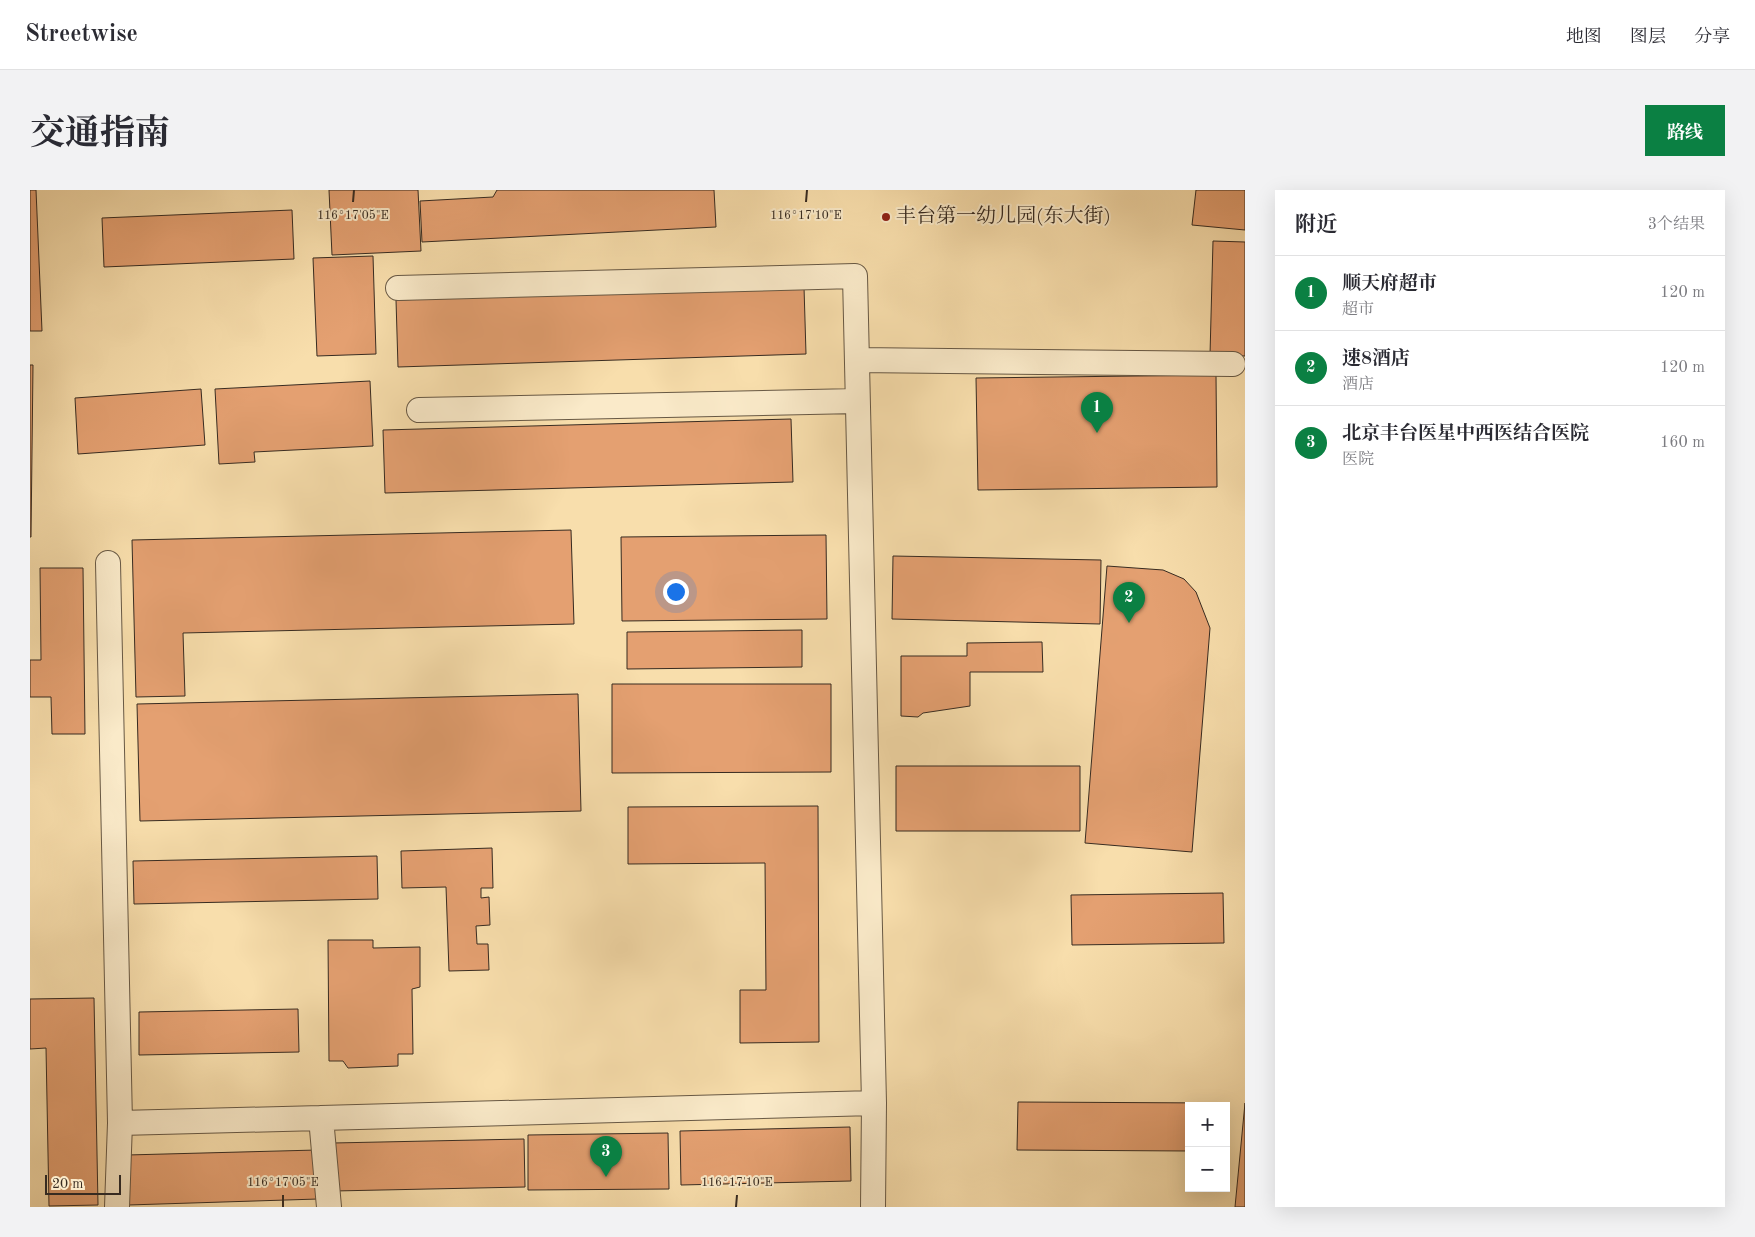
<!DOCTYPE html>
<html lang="zh">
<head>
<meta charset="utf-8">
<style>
  :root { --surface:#fff; --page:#f2f2f3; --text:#2b2b33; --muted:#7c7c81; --line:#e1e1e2; --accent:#0b8043 }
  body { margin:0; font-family:"Old Standard TT","Noto Serif SC",serif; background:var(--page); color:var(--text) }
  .controls { position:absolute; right:15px; bottom:15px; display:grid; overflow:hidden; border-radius:0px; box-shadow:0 5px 20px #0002 }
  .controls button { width:45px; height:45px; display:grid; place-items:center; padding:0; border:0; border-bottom:1px solid var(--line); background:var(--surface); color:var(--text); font:25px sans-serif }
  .scale { position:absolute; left:15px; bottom:12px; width:76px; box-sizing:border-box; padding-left:5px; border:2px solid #372b21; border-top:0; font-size:14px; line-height:18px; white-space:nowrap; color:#372b21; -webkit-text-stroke:4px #faeac9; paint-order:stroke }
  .you { position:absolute; left:645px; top:401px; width:18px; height:18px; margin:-12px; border:4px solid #fff; border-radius:50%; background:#1a73e8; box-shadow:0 0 0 8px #1a73e833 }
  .badge { display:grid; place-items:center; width:32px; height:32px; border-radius:50%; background:var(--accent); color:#fff; font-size:16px; font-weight:700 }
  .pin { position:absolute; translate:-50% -41px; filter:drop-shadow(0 1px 2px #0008) }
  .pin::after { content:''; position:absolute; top:26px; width:18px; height:15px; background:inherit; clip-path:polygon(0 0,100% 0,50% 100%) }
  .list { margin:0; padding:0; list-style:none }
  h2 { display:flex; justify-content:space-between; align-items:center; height:65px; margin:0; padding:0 20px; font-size:21px }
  h2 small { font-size:16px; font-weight:400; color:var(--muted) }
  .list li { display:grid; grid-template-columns:32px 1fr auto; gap:15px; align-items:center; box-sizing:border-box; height:75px; padding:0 20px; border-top:1px solid var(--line) }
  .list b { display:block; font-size:19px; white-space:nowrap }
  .list p { margin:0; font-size:16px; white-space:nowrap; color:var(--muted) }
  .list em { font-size:16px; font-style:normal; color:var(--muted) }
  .map { position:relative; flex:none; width:1215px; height:1017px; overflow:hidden; border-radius:0px }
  header { display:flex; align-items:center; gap:30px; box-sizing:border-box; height:70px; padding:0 25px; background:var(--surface); border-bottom:1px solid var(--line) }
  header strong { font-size:24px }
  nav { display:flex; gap:28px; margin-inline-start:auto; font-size:18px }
  .intro { display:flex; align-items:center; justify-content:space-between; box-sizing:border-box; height:120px; padding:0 30px }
  h1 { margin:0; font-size:35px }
  .button { padding:12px 22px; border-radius:0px; background:var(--accent); color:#fff; font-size:18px; font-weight:700 }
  main { display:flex; gap:30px; padding:0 30px }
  aside { flex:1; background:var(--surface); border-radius:0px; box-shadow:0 5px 20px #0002 }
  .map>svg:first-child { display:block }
</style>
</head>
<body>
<header>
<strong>Streetwise</strong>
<nav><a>地图</a><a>图层</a><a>分享</a></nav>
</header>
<div class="intro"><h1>交通指南</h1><a class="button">路线</a></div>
<main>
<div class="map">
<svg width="1215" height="1017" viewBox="0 0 1215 1017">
  <rect width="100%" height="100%" fill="#f8deac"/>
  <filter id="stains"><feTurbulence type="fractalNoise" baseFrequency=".004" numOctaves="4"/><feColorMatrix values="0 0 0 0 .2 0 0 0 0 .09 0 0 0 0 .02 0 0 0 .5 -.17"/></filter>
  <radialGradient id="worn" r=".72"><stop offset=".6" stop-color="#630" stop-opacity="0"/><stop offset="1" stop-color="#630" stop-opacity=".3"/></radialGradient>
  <path fill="#e4a071" stroke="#372b21" d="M 0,0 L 6,0 L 12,141 L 0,141 Z
    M 299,0 L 388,0 L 391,61 L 302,65 Z
    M 467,0 L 684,0 L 686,37 L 392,52 L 390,11 L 463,7 Z
    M 1166,0 L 1215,0 L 1215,40 L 1162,35 Z
    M 262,20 L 264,69 L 74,77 L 72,28 Z
    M 1183,51 L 1215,52 L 1215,166 L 1180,165 Z
    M 343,66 L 346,164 L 287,166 L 283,68 Z
    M 774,97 L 776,164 L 368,177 L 366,110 Z
    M 0,175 L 3,175 L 1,347 L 0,347 Z
    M 1186,185 L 1187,297 L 948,300 L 946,188 Z
    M 340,191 L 343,256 L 224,262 L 225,272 L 189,274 L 185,199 Z
    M 171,199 L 175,255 L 48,264 L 45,208 Z
    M 761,229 L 763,292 L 355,303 L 353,240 Z
    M 541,340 L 544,434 L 153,443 L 155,506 L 106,507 L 102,350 Z
    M 796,345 L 797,429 L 592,431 L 591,347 Z
    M 863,366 L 1071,370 L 1070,434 L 862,429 Z
    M 1077,376 L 1133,380 L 1154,389 L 1166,402 L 1180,438 L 1162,662 L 1055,653 Z
    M 10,378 L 53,378 L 55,544 L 22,544 L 21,507 L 0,507 L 0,470 L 11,470 Z
    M 772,440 L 772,477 L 597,479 L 597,442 Z
    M 1012,452 L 1013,482 L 940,482 L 940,516 L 893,523 L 888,527 L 871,526 L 871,466 L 937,466 L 937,453 Z
    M 582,494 L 801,494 L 801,582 L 582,583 Z
    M 548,504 L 551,621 L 110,631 L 107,514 Z
    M 866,576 L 1050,576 L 1050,641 L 866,641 Z
    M 788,616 L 789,852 L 710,853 L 710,800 L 736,800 L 735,673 L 598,674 L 598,617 Z
    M 462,658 L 463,698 L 451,698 L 451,708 L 459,707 L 460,735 L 446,736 L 447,754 L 458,754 L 459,780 L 419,781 L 416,697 L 372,698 L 371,661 Z
    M 347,666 L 348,709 L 104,714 L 103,671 Z
    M 1193,703 L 1194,753 L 1042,755 L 1041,705 Z
    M 298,750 L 343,750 L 343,758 L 390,757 L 390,797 L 382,799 L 383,864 L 368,864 L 368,876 L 318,878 L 313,871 L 299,871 Z
    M 64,808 L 68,1015 L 19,1016 L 16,858 L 0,859 L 0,809 Z
    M 268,819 L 269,862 L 109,865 L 109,822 Z
    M 988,912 L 1184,913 L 1184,916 L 1159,916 L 1159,961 L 987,960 Z
    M 1215,913 L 1215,1017 L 1205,1017 Z
    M 820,937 L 821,991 L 651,995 L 650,941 Z
    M 638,943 L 639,999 L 498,1000 L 498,945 Z
    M 494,949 L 495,997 L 304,1001 L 303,953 Z
    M 287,960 L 288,1009 L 98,1015 L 97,965 Z"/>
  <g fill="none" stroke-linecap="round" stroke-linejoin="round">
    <g stroke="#675844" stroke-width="26">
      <path id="minor" d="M 827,170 L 1203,174
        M 389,220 L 827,211
        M 78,373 L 90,933 L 291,928 L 299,1017
        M 291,928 L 844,913 L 825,86 L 368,98
        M 87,1017 L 90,933
        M 843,1017 L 844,913"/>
    </g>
    <use href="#minor" stroke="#faeac9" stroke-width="24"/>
  </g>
  <path fill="none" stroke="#372b21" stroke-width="2" d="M 323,12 L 324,0M 776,12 L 777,0M 253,1017 L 253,1005M 706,1017 L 707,1005"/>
  <circle fill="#8f2418" stroke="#faeac9" stroke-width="2" cx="856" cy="27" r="5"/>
  <g text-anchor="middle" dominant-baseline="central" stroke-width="4" stroke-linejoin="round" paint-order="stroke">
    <g font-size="20" fill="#372b21" stroke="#faeac9" text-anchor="start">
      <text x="866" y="27">丰台第一幼儿园(东大街)</text>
    </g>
  </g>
  <g font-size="12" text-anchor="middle" fill="#372b21" stroke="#faeac9" stroke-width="4" stroke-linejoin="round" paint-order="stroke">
    <text x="323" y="29">116°17'05"E</text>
    <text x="776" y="29">116°17'10"E</text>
    <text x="253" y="996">116°17'05"E</text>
    <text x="707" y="996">116°17'10"E</text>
  </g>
  <rect width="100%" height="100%" filter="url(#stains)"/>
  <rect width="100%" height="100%" fill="url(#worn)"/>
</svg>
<div class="controls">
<button>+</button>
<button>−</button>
</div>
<div class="scale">20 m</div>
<div class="you"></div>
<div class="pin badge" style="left:1067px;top:243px">1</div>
<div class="pin badge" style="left:1099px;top:433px">2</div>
<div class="pin badge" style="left:576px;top:987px">3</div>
</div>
<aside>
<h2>附近<small>3个结果</small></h2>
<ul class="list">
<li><span class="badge">1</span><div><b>顺天府超市</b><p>超市</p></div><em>120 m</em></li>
<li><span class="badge">2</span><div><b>速8酒店</b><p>酒店</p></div><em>120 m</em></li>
<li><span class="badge">3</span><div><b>北京丰台医星中西医结合医院</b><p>医院</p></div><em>160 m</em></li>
</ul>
</aside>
</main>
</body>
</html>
